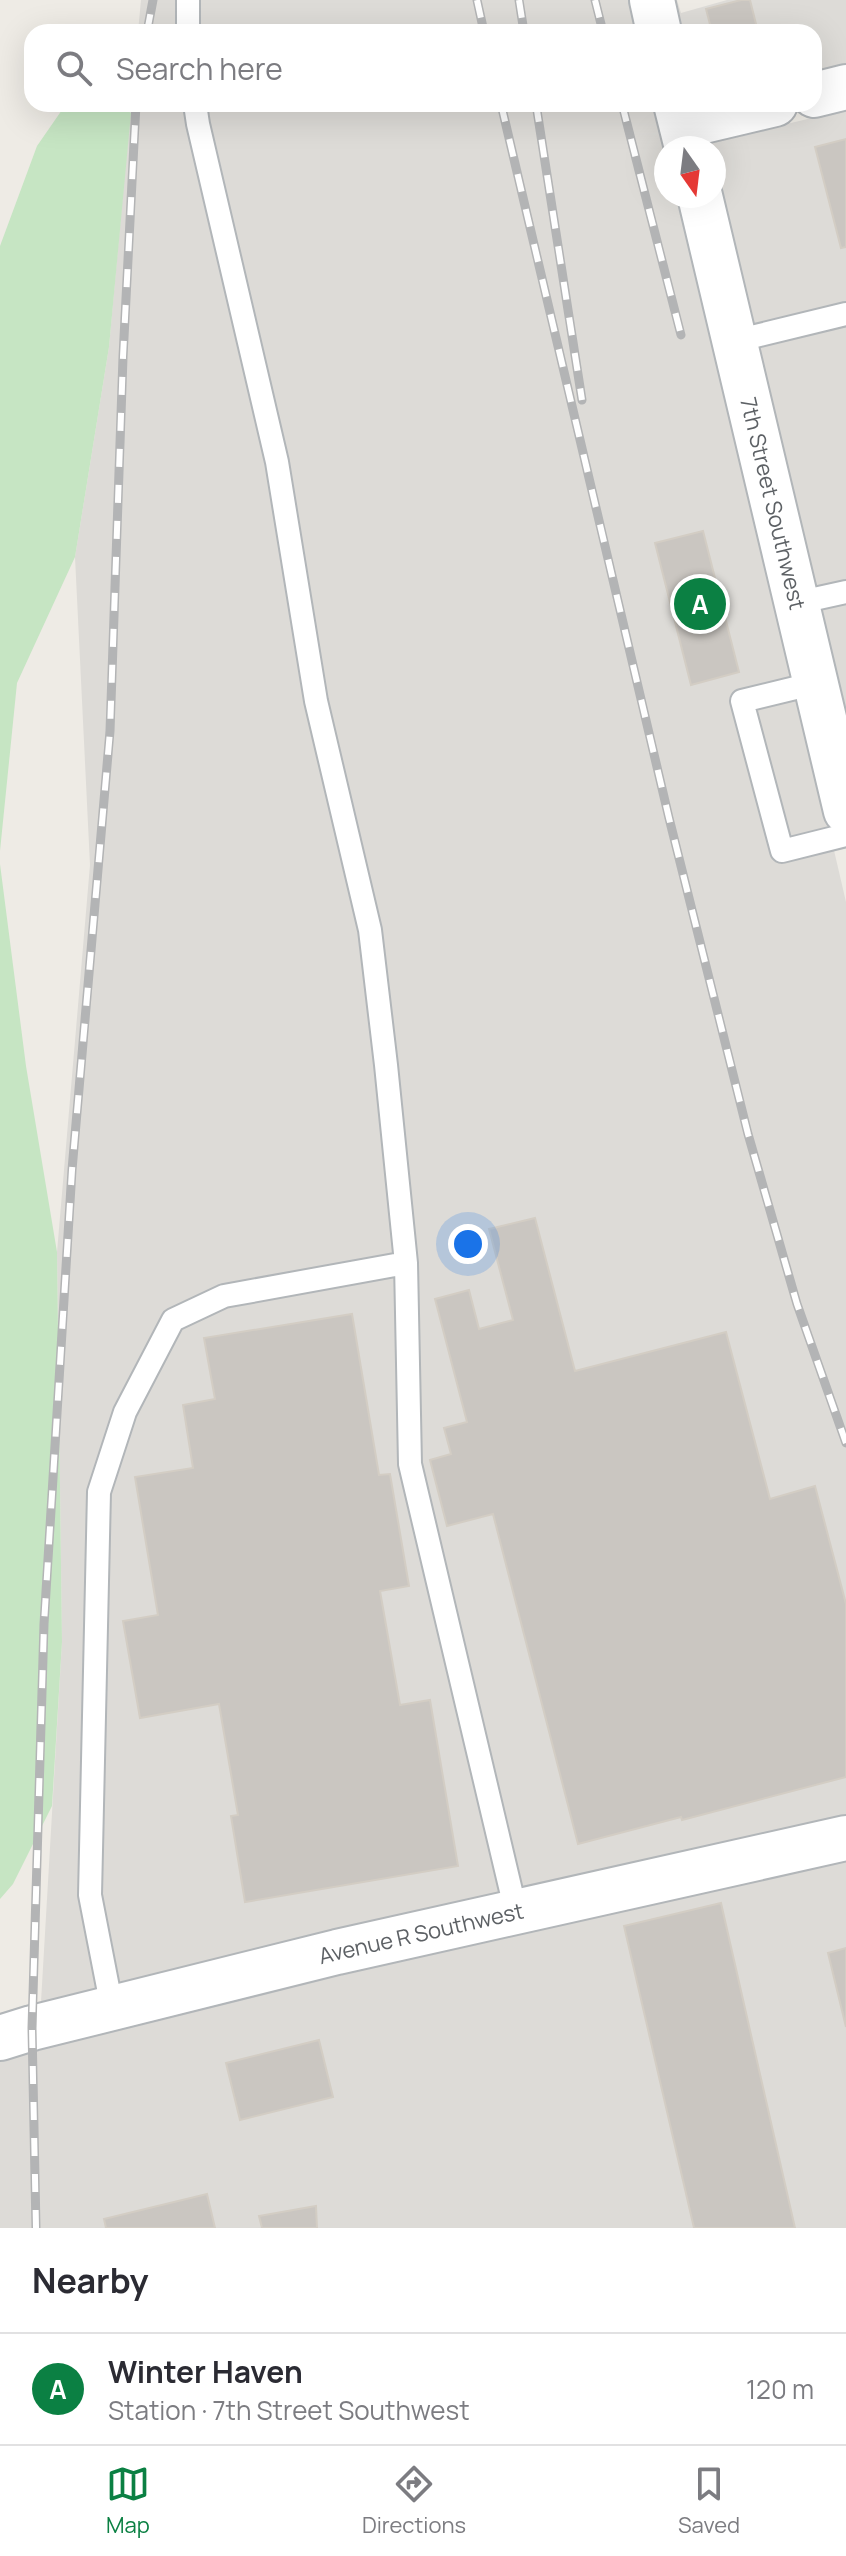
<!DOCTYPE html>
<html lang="en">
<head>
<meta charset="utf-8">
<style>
  :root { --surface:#fff; --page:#f2f2f3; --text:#2b2b33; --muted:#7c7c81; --line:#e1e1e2; --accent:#0b8043 }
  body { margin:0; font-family:Manrope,sans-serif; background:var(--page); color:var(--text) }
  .compass { position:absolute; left:654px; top:136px; width:72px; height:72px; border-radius:50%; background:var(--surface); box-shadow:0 8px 32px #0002; rotate:166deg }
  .you { position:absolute; left:468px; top:1244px; width:28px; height:28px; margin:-20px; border:6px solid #fff; border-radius:50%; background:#1a73e8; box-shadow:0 0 0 12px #1a73e833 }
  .badge { display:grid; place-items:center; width:52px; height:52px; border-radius:50%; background:var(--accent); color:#fff; font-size:26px; font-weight:700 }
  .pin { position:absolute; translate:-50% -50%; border:4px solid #fff; box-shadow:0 2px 8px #0006 }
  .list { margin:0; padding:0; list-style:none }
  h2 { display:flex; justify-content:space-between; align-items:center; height:104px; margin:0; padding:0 32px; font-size:34px }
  h2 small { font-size:26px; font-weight:400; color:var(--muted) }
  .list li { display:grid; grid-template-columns:52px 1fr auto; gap:24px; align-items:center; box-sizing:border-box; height:112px; padding:0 32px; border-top:2px solid var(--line) }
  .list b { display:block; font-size:30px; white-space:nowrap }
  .list p { margin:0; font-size:26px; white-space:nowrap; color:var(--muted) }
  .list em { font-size:26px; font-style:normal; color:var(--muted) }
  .icon { flex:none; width:44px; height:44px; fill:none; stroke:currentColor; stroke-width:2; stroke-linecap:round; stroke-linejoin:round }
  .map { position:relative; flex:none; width:846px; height:2228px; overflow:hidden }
  .search { position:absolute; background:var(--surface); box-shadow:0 8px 32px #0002; left:24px; right:24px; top:24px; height:88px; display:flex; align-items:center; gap:20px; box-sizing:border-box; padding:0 28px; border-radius:24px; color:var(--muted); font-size:30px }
  .sheet { height:216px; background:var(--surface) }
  nav { display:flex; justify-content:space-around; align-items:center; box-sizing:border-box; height:112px; border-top:2px solid var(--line); background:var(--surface); font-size:22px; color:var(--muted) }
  nav a { display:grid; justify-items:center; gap:4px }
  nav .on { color:var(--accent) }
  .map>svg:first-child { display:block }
</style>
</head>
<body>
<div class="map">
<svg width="846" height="2228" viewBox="0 0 846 2228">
  <rect width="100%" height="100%" fill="#eeebe5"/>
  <path fill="#dddbd7" d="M 141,0 L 632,0 L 639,32 L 138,32 Z
    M 671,0 L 677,0 L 681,13 L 727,0 L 846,0 L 846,65 L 814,73 L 814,32 L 679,32 Z
    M 131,104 L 657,104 L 666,148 L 666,196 L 680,196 L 701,278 L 846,902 L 846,1815 L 0,2015 L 0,2013 L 41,2002 L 62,1642 L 57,1252 L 90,865 L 75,557 L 109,347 Z
    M 846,110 L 846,731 L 738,269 L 714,175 L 714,148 L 707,148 L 706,143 Z
    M 846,1860 L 846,2228 L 0,2228 L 0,2061 L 38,2049 L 343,1973 Z"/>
  <path fill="#c6e5c3" d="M 96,104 L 117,104 L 131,113 L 109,347 L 75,557 L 17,683 L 0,851 L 0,246 L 37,146 L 64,107 Z
    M 0,864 L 26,1066 L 57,1252 L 62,1642 L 52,1806 L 13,1884 L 0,1899 Z"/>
  <path fill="#cac6c1" stroke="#d3cdc4" stroke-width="2" d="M 741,0 L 750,0 L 758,32 L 712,32 L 706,9 Z
    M 846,139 L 846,247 L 841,248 L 815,147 Z
    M 703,531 L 739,672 L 691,685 L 655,543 Z
    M 535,1218 L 575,1371 L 726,1332 L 770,1499 L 815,1486 L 846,1604 L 846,1777 L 682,1820 L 681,1817 L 578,1844 L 493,1514 L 447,1526 L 430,1460 L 451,1454 L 444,1428 L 467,1422 L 435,1299 L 469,1290 L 479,1329 L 513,1320 L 489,1229 Z
    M 352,1314 L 379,1475 L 390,1474 L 409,1586 L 380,1591 L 400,1705 L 430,1700 L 458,1866 L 245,1902 L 231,1816 L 238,1815 L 219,1704 L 140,1718 L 123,1621 L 158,1615 L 135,1477 L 193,1468 L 183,1405 L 215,1399 L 204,1338 Z
    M 721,1903 L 795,2228 L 694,2228 L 624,1926 Z
    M 846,1948 L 846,2027 L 828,1953 Z
    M 319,2040 L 333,2097 L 240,2120 L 226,2063 Z
    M 207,2194 L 215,2228 L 106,2228 L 104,2219 Z
    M 316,2206 L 317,2228 L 262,2228 L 259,2216 Z"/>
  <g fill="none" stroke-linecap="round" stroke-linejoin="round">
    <g stroke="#b2b6b9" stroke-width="26">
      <path id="service" d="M 188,32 L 188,0
        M 195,104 L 198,124 L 277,462 L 316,701 L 370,930 L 386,1065 L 406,1263
        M 735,341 L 846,314
        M 796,603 L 846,592
        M 816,683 L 742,701 L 782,851 L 846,835
        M 112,2008 L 90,1895 L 99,1492 L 125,1412 L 173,1320 L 224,1296 L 406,1263 L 410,1464 L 516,1912"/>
    </g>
    <g stroke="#b2b6b9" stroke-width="48">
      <path id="minor" d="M 814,95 L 846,87
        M 682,126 L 775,104"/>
    </g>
    <g stroke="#b2b6b9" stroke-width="48">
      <g id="tertiary">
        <path d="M 652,0 L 659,32"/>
        <path d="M 676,104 L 687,148"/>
        <path id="s1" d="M 700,196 L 846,811"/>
        <path id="s2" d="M 0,2038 L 32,2028 L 337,1952 L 846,1838"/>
      </g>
    </g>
    <use href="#service" stroke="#fff" stroke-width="22"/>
    <use href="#minor" stroke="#fff" stroke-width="44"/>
    <use href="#tertiary" stroke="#fff" stroke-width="44"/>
    <g stroke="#b3b4b5" stroke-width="9">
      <path id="rail" d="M 477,0 L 484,32
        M 519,0 L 524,32
        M 595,0 L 603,32
        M 147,32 L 153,0
        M 501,104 L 669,818 L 748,1134 L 797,1304 L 846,1443
        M 536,104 L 582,400
        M 622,104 L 681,335
        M 36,2228 L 32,2028 L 44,1624 L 72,1170 L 110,731 L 123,357 L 136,104"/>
    </g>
    <use href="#rail" stroke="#fff" stroke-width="6" stroke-dasharray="18" stroke-linecap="butt"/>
  </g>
  <g text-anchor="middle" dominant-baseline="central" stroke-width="8" stroke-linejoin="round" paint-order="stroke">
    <g font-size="22" fill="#5d6165" stroke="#fff">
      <text stroke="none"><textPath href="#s1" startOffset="316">7th Street Southwest</textPath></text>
      <text stroke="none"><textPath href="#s2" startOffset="434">Avenue R Southwest</textPath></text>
    </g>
  </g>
</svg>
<svg class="compass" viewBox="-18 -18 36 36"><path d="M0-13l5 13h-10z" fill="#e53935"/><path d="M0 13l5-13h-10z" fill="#7c7c81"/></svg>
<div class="you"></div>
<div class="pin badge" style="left:700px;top:604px">A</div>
<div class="search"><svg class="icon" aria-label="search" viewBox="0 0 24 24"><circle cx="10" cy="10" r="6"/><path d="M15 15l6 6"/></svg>Search here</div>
</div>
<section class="sheet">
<h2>Nearby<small></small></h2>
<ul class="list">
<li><span class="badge">A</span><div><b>Winter Haven</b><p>Station · 7th Street Southwest</p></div><em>120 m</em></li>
</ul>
</section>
<nav>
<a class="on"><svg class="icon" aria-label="map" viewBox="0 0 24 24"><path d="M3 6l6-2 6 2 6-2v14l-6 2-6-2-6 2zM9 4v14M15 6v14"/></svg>Map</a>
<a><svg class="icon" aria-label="directions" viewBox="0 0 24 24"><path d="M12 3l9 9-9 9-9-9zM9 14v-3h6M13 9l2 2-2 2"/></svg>Directions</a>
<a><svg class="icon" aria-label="saved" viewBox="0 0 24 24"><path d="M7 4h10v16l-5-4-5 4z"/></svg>Saved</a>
</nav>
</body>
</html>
